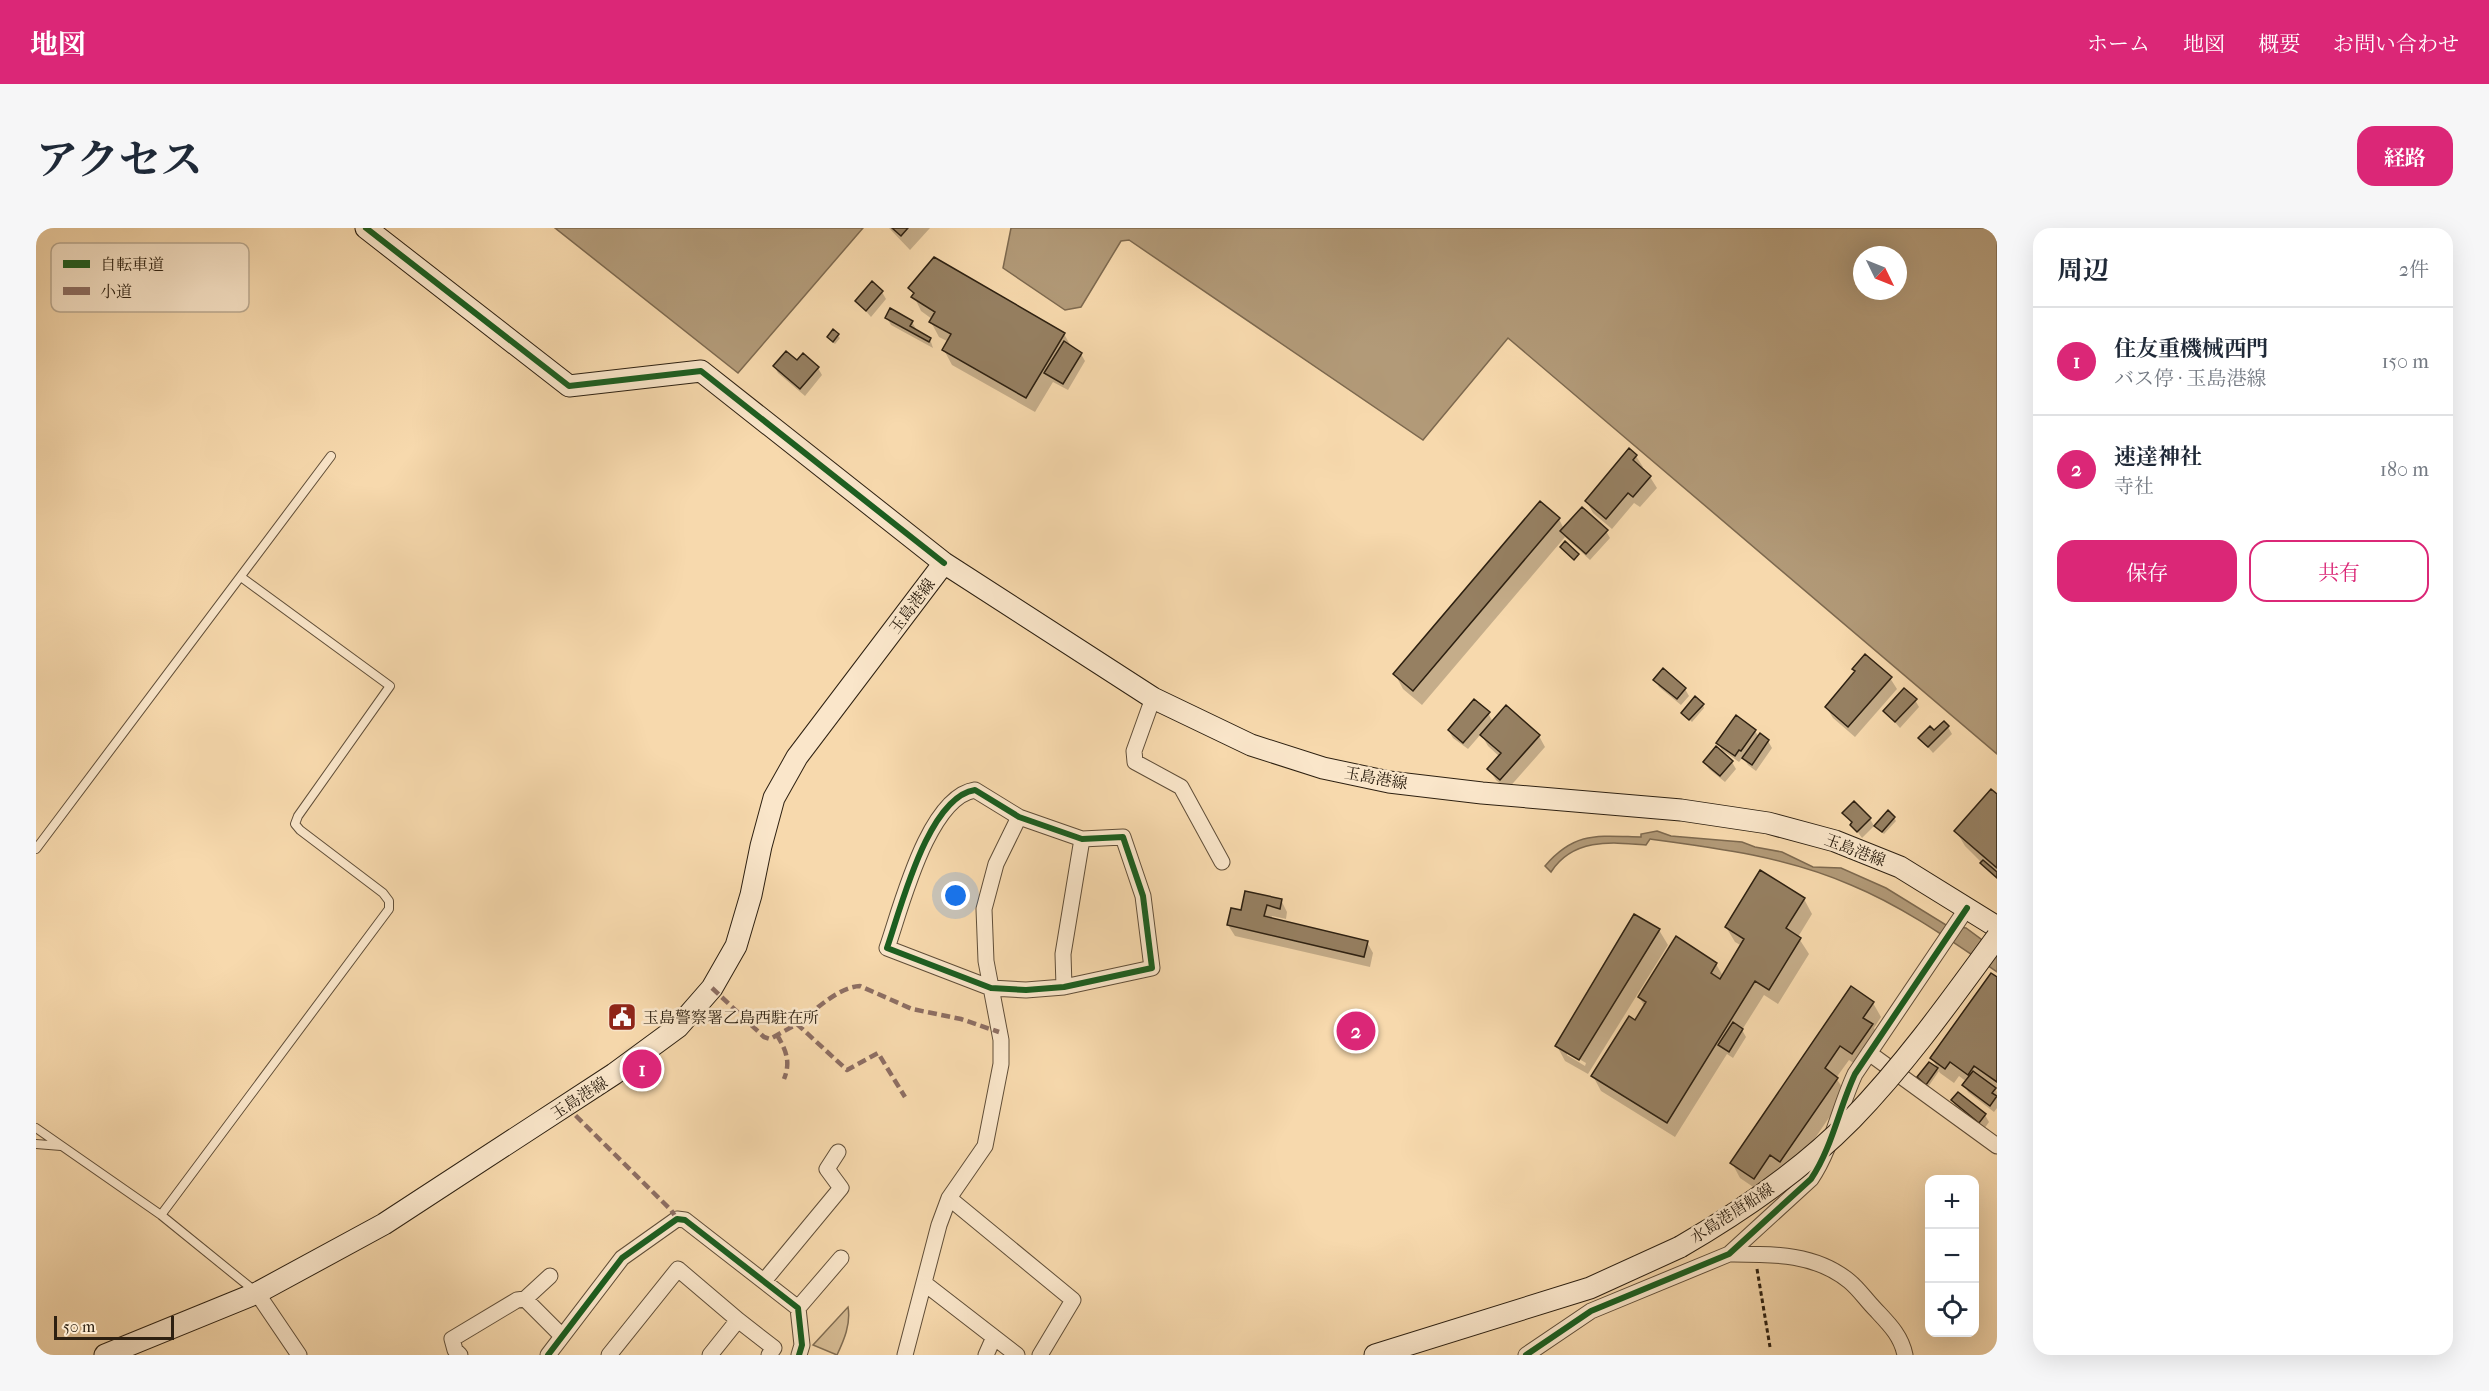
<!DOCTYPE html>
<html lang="ja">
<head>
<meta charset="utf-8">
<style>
  :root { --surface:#fff; --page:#f6f6f7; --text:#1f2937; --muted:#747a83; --line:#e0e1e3; --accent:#db2777 }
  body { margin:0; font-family:"IM FELL French Canon","Noto Serif JP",serif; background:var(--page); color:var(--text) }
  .controls { position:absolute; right:18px; bottom:18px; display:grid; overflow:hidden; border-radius:12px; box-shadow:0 6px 24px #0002 }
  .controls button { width:54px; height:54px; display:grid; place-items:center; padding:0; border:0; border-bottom:2px solid var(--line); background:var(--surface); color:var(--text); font:30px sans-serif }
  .compass { position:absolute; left:1817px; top:18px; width:54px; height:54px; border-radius:50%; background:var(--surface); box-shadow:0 6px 24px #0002; rotate:133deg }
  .scale { position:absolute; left:18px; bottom:15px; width:120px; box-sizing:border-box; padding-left:6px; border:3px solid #2d2011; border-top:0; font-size:16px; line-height:21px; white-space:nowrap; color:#2d2011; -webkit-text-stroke:4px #fae6ca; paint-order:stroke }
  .you { position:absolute; left:920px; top:668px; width:21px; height:21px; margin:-15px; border:4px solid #fff; border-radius:50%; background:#1a73e8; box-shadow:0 0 0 9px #1a73e833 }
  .badge { display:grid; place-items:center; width:39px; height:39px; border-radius:50%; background:var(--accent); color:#fff; font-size:20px; font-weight:700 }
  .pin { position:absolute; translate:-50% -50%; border:3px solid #fff; box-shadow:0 2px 6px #0006 }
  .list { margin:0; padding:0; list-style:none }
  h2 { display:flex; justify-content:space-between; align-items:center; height:78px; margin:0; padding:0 24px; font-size:26px }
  h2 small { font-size:20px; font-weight:400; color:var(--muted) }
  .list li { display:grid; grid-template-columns:39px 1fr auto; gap:18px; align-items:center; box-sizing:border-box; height:108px; padding:0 24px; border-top:2px solid var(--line) }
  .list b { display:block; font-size:22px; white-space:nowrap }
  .list p { margin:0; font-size:20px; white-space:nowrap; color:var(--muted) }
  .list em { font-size:20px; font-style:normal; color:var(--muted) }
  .actions { display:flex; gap:12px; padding:18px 24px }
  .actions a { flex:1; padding:14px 0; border:2px solid var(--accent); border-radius:18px; text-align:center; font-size:21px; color:var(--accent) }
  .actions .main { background:var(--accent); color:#fff }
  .icon { flex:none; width:33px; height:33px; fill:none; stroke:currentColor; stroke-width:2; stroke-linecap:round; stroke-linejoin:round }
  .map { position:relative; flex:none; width:1961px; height:1127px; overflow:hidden; border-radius:18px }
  header { display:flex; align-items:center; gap:36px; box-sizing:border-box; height:84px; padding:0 30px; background:var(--accent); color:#fff }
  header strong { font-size:28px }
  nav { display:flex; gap:33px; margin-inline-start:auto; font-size:21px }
  .intro { display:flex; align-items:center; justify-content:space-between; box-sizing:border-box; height:144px; padding:0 36px }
  h1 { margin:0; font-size:42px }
  .button { padding:15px 27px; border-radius:18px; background:var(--accent); color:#fff; font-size:21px; font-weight:700 }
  main { display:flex; gap:36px; padding:0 36px }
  aside { flex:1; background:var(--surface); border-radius:18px; box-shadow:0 6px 24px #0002 }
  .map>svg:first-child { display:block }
</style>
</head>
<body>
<header>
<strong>地図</strong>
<nav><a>ホーム</a><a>地図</a><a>概要</a><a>お問い合わせ</a></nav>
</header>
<div class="intro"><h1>アクセス</h1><a class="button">経路</a></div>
<main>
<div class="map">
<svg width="1961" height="1127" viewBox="0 0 1961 1127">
  <rect width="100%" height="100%" fill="#f7d9ad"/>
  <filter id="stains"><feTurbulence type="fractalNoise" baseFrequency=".00333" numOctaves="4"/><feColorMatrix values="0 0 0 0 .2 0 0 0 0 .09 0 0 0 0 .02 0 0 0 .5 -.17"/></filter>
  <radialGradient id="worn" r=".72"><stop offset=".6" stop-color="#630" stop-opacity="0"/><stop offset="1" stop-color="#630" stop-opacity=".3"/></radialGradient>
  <path fill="#d5ba92" stroke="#816d52" stroke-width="1.5" d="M 812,1079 C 815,1096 808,1112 801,1127 L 777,1117 Z"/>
  <path fill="#b29a78" stroke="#7d694f" stroke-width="1.5" fill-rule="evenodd" d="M 519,0 L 827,0 L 702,145 Z
    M 975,0 L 1961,0 L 1961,526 L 1472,110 L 1387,212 L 1093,12 L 1085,13 L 1045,79 L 1029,82 L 967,40 ZM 1826,27 L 1862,27 L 1862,63 L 1826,63 Z
    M 1621,603 L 1635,608 L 1706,614 L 1719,619 L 1746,624 L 1777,639 L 1805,640 L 1850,660 L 1910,697 L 1930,700 L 1961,723 L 1961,744 C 1914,712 1868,679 1815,657 C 1751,629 1682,620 1614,611 L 1610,617 C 1575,614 1537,610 1515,644 L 1509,638 C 1539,603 1562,608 1605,609 L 1605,606 Z"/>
  <path fill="#0003" fill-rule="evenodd" d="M 853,0 L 894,0 L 874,22 Z
    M 874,60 L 1028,106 L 1036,120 L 1045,126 L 1049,133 L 1032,162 L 1017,154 L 999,184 L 916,137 L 908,122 L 913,114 L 903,109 L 895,94 L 896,91 L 885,83 Z
    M 846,64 L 850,71 L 835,89 L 821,73 Z
    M 851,90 L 876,94 L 880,101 L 879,103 L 894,111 L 897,120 L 855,97 Z
    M 797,103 L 804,110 L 799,116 L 794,112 Z
    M 767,127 L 782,140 L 786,147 L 769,168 L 742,145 L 738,138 L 761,134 Z
    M 1594,222 L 1600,228 L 1607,239 L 1605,241 L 1614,249 L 1621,260 L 1604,279 L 1598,275 L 1576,301 L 1557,285 L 1551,274 Z
    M 1523,291 L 1528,301 L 1570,303 L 1574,310 L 1554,332 L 1529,309 L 1386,477 L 1367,461 L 1359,446 Z
    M 1820,445 L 1854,450 L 1861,461 L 1819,509 L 1797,490 L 1790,479 Z
    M 1619,452 L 1649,461 L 1653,468 L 1645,477 L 1623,459 Z
    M 1879,472 L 1883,479 L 1864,500 L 1849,483 Z
    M 1667,477 L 1668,480 L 1656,494 L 1647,485 Z
    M 1452,485 L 1457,494 L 1503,508 L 1509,519 L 1471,562 L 1460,552 L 1453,541 L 1464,529 L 1452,518 L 1445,506 L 1432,521 L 1417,510 L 1413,503 Z
    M 1912,499 L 1916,506 L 1897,525 L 1884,510 Z
    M 1719,503 L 1723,509 L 1732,513 L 1736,520 L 1720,543 L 1712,537 L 1707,529 L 1703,534 L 1686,522 L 1682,515 Z
    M 1669,534 L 1696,534 L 1700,541 L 1689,554 L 1673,541 Z
    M 1961,568 L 1961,650 L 1929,618 L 1920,603 Z
    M 1808,585 L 1834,591 L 1838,598 L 1826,610 Z
    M 1858,590 L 1860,593 L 1848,606 L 1842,601 Z
    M 1768,671 L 1776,686 L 1762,709 L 1773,726 L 1742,776 L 1728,767 L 1706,802 L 1710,809 L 1697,830 L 1691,826 L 1639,909 L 1565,863 L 1557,848 L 1609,779 L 1603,769 L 1680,736 L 1687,748 L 1706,718 L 1699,714 L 1690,699 Z
    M 1245,672 L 1251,684 L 1250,691 L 1236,688 L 1235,692 L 1331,714 L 1337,725 L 1334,739 L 1199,708 L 1192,697 L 1206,684 Z
    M 1623,702 L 1632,717 L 1552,846 L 1529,833 L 1521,818 ZM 1531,824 L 1550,835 L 1549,838 L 1531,827 Z
    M 1961,751 L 1961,862 L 1959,860 L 1961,864 L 1961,880 L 1958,884 L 1932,864 L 1928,857 L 1931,854 L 1923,848 L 1918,855 L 1904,845 L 1896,830 Z
    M 1837,775 L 1845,789 L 1838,800 L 1844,812 L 1825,840 L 1813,832 L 1800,850 L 1810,865 L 1753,948 L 1743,941 L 1726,965 L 1704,950 L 1696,935 Z
    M 1322,791 L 1326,799 L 1329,798 L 1334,805 L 1336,817 L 1321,820 L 1311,808 Z
    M 1893,836 L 1903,843 L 1892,859 L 1882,849 Z
    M 1922,866 L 1949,887 L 1953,894 L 1948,901 L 1920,879 L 1916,872 Z"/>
  <path fill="#968062" stroke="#2d2011" stroke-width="1.5" d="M 856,0 L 872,0 L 865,8 Z
    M 898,29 L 1029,105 L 990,170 L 906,122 L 915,106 L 893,94 L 899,84 L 875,69 L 878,65 L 872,60 Z
    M 836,53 L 847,63 L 830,83 L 819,73 Z
    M 854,80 L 877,93 L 874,98 L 895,110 L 893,114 L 849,90 Z
    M 797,101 L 803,106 L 797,114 L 791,109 Z
    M 1028,113 L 1046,125 L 1027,156 L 1008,145 Z
    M 750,123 L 761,132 L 767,125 L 783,139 L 764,161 L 737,138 Z
    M 1593,220 L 1601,227 L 1597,232 L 1615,248 L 1597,269 L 1592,265 L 1570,291 L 1549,273 Z
    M 1504,273 L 1524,290 L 1377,463 L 1357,446 Z
    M 1546,279 L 1572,302 L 1550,326 L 1524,303 Z
    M 1529,313 L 1543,326 L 1538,332 L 1524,319 Z
    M 1829,426 L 1856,449 L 1812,499 L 1789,479 L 1819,443 L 1816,441 Z
    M 1627,440 L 1650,460 L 1641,471 L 1617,452 Z
    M 1868,460 L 1881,471 L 1859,494 L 1847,483 Z
    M 1659,468 L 1668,476 L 1653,492 L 1645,485 Z
    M 1438,471 L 1454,484 L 1427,515 L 1412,502 Z
    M 1470,477 L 1504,507 L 1464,552 L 1451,541 L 1465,525 L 1444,507 Z
    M 1700,487 L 1720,502 L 1705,523 L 1703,522 L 1699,528 L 1680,515 Z
    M 1908,493 L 1913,498 L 1892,519 L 1882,510 L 1894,498 L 1898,502 Z
    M 1724,505 L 1733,512 L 1716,537 L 1706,530 Z
    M 1680,518 L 1697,533 L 1684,548 L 1667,534 Z
    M 1955,561 L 1961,566 L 1961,640 L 1918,603 Z
    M 1818,573 L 1835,590 L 1821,604 L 1814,597 L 1816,594 L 1806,585 Z
    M 1852,582 L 1859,589 L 1846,604 L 1838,598 Z
    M 1947,632 L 1961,644 L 1961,650 L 1944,635 Z
    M 1724,642 L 1769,670 L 1750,700 L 1765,710 L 1733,762 L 1719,753 L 1631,895 L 1555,848 L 1593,788 L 1599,792 L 1610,774 L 1602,769 L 1640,708 L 1681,735 L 1675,745 L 1684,751 L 1708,711 L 1689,699 Z
    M 1209,663 L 1246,671 L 1244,681 L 1231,677 L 1228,688 L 1332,713 L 1328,729 L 1191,697 L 1195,680 L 1205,682 Z
    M 1598,686 L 1624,701 L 1543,832 L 1519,818 Z
    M 1955,745 L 1961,749 L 1961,854 L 1938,838 L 1932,847 L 1914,834 L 1909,841 L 1894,830 Z
    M 1815,758 L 1838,774 L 1827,790 L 1837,796 L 1816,826 L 1804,818 L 1789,840 L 1802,850 L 1744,934 L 1734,927 L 1718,951 L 1694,935 Z
    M 1322,789 L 1324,798 L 1330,797 L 1333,810 L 1316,814 L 1315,808 L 1310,809 L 1306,792 Z
    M 1697,794 L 1707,801 L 1693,824 L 1682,817 Z
    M 1893,834 L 1902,840 L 1890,857 L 1881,849 Z
    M 1937,843 L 1960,860 L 1956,865 L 1961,868 L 1954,878 L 1926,857 Z
    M 1922,864 L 1950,886 L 1943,895 L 1915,872 Z"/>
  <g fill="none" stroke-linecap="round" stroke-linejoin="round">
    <g stroke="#604e38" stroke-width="10">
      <path id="lane" d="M 0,621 L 295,228
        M 0,900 L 125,987 L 220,1064
        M 0,916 L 25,918
        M 125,987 L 353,681 L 353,673 L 347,665 L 264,602 L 259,596 L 262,588 L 354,458 L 205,349"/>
    </g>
    <g stroke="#604e38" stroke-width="17">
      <path id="street" d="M 1117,470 L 1098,523 L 1099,534 L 1145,559 L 1186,634
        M 939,562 L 983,589 L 1046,611 L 1087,609 L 1107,668 L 1116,740 L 1028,759 L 990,762 L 955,760 L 851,720 C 865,680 892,569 939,562 Z
        M 1028,759 L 1027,726 L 1046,611
        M 1833,825 L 1961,918
        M 913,970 L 1037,1072 L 1004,1127
        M 1693,1026 C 1736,1026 1779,1025 1813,1053 C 1823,1061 1830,1072 1839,1081 C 1852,1095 1865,1107 1869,1127
        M 728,1053 L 805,960 L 791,941 L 802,924
        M 888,1055 L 981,1127
        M 221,1065 L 263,1127
        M 489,1071 L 514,1048
        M 762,1080 L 805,1030
        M 424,1127 L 419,1122 L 416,1111 L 481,1072 L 489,1071 L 526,1108
        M 512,1127 L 586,1030 L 641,991 L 649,992 L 762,1080 L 766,1117 L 763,1127
        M 573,1127 L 642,1041 L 702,1092
        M 674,1127 L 702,1092 L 738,1120 L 733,1127
        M 869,1127 L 903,997 L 913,970 L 949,918 L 965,836 L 965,812 L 950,733 L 948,681 L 960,636 L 983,589
        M 950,1127 L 958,1109
        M 1490,1127 L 1555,1083 L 1693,1026 L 1775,951 C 1796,920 1803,880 1819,846 L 1931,680"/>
    </g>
    <g stroke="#2d2011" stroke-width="23">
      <path id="secondary" d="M 330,0 L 533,158 L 665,143 L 908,335 L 1117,470 L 1215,517 L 1287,540 L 1353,554 L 1446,565 L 1645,582 L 1732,595 L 1799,613 L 1864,639 L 1961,699
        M 69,1127 L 221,1065 L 348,996 L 578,846 L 642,799 L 676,760 L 700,718 L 715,667 L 725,618 L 738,570 L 761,529 L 908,335
        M 1339,1127 L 1554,1060 L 1644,1019"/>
    </g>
    <path stroke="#2d2011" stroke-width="3" stroke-dasharray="4.5 3" stroke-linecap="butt" d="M 1721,1041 L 1734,1119"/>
    <use href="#lane" stroke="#fae6ca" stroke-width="8"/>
    <use href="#street" stroke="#fae6ca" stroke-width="15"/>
    <use href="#secondary" stroke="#fae6ca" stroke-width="21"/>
    <g stroke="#2d2011" stroke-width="23" stroke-linecap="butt">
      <path id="secondary-bridge" d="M 1644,1019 C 1706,983 1766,942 1816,891 C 1870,835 1915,772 1961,709"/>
    </g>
    <use href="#secondary-bridge" stroke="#fae6ca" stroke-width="21"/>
    <path stroke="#8d6e63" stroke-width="4.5" stroke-dasharray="9 4.5" stroke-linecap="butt" d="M 676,760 L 728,809 L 734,811 L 761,796 L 811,842 L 842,825 L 869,869
      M 761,797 C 778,783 802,759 824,758 L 876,781 L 925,791 L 963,804
      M 741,807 C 750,822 755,834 748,851
      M 530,878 L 635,982 L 641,991"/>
    <g stroke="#fae6ca" stroke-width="10">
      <path id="cycleway" d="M 330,0 L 533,158 L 665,143 L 908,335
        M 939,562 L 983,589 L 1046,611 L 1087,609 L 1107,668 L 1116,740 L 1028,759 L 990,762 L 955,760 L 851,720 C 865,680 892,569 939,562 Z
        M 512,1127 L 586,1030 L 641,991 L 649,992 L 762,1080 L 766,1117 L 763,1127
        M 1490,1127 L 1555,1083 L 1693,1026 L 1775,951 C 1796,920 1803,880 1819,846 L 1931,680"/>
    </g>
    <use href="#cycleway" stroke="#1b5e20" stroke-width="6"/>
  </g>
  <defs>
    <g id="civic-square" transform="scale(1.5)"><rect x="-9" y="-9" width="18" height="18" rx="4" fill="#8f2418" stroke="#fae6ca"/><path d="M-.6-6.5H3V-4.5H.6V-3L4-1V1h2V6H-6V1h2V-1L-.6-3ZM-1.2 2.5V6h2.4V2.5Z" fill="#fff"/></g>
  </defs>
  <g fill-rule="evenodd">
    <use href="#civic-square" x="586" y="789"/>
  </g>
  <g text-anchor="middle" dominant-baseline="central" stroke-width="5" stroke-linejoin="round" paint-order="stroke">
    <g font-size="16" fill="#2d2011" stroke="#fae6ca">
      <text transform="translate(876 378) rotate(-53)">玉島港線</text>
      <text transform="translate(1340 550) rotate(10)">玉島港線</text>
      <text transform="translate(1819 622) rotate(21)">玉島港線</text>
      <text transform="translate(543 870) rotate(-33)">玉島港線</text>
      <text transform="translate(1696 985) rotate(-33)">水島港唐船線</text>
    </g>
    <g font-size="16" fill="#2d2011" stroke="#fae6ca" text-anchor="start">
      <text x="607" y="789">玉島警察署乙島西駐在所</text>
    </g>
  </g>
  <rect x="15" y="15" width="198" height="69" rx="9" fill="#fae6ca" stroke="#bcab92" stroke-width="1.5"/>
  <rect x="27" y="32" width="27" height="8" fill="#1b5e20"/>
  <rect x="27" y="59" width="27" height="8" fill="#8d6e63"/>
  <g font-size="16" fill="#2d2011">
    <text x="64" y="42">自転車道</text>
    <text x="64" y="69">小道</text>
  </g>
  <rect width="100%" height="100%" filter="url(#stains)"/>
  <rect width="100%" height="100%" fill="url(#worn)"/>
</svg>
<div class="controls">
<button>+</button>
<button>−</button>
<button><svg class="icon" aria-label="locate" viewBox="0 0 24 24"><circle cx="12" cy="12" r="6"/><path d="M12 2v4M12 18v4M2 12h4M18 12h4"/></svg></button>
</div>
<svg class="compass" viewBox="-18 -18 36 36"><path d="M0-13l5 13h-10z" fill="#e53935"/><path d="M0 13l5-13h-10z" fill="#747a83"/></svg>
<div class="scale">50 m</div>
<div class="you"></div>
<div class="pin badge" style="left:606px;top:841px">1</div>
<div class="pin badge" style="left:1320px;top:803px">2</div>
</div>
<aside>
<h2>周辺<small>2件</small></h2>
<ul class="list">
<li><span class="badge">1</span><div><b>住友重機械西門</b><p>バス停 · 玉島港線</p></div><em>150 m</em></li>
<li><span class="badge">2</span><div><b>速達神社</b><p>寺社</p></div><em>180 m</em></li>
</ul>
<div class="actions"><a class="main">保存</a><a>共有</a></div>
</aside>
</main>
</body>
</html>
